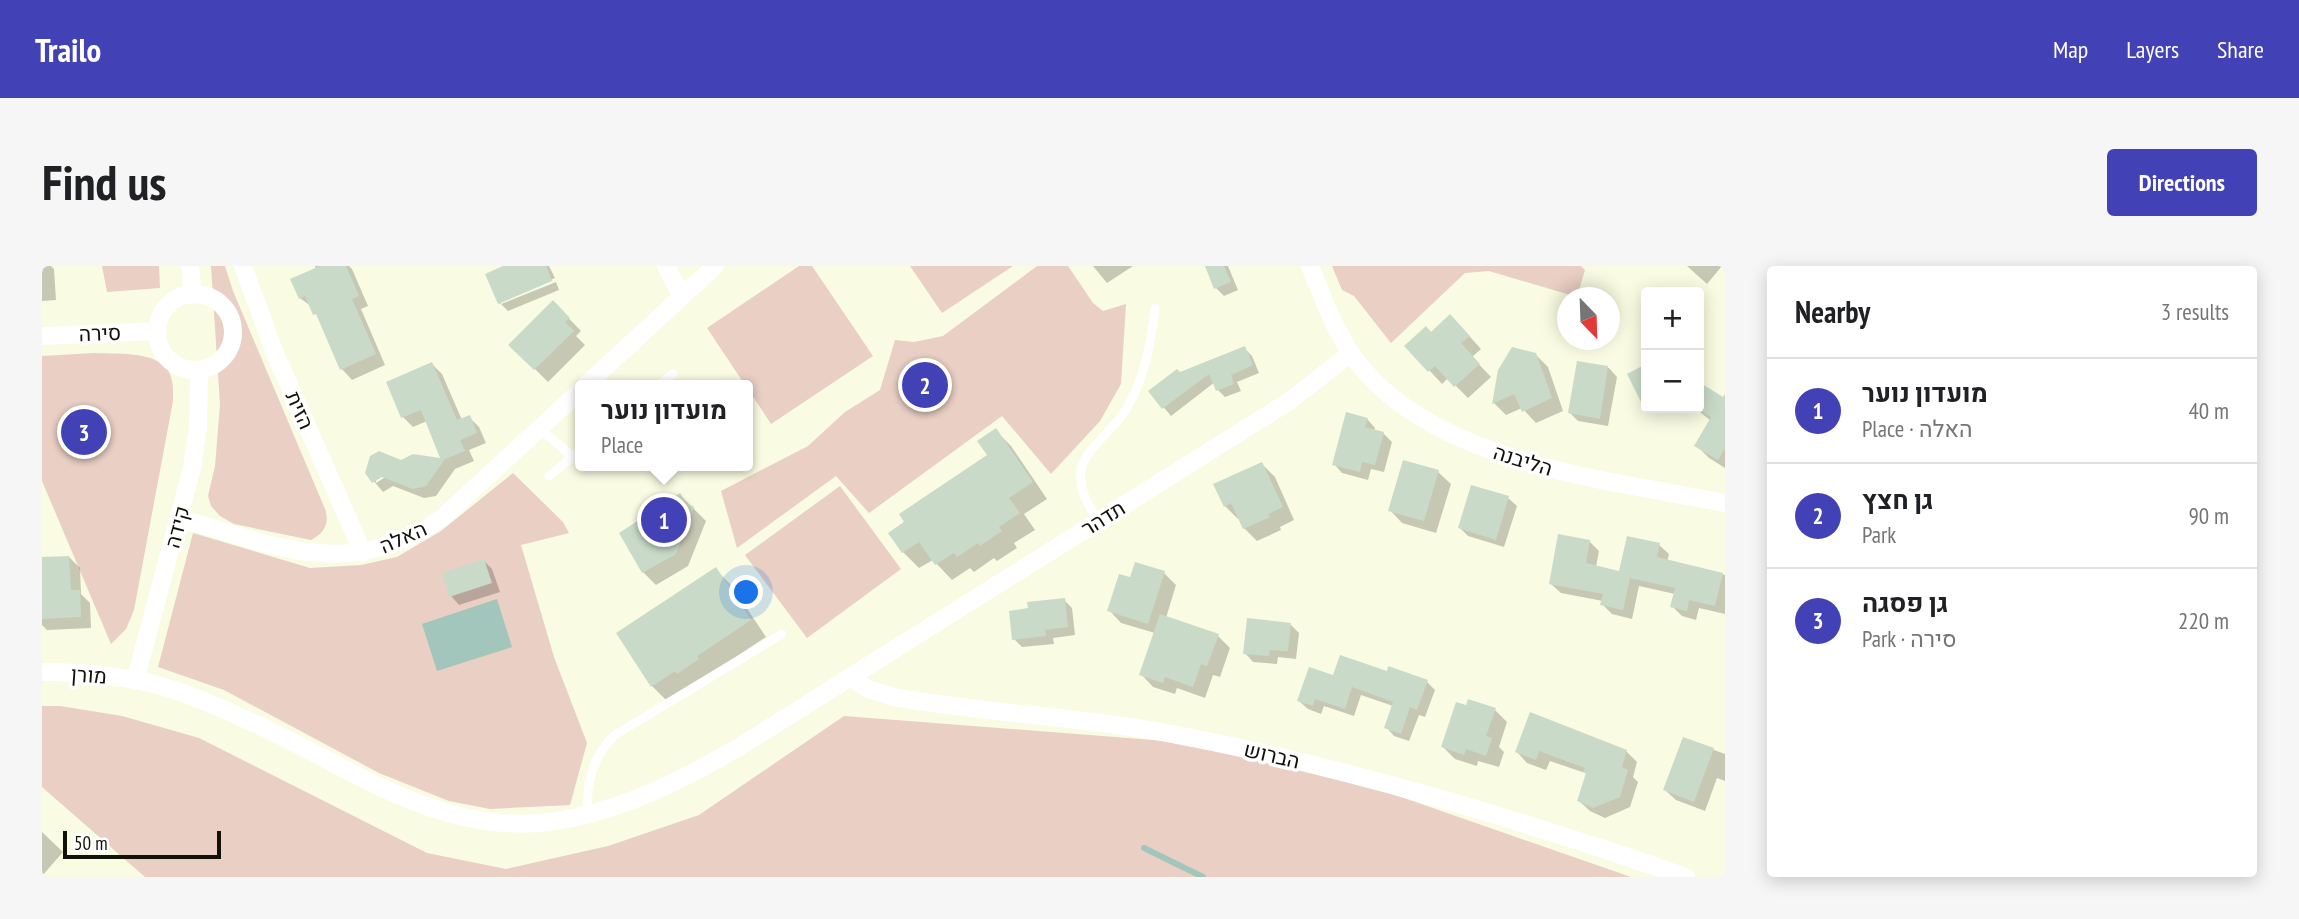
<!DOCTYPE html>
<html lang="en">
<head>
<meta charset="utf-8">
<style>
  :root { --surface:#fff; --page:#f6f6f6; --text:#202124; --muted:#757577; --line:#e0e0e0; --accent:#4341b6 }
  body { margin:0; font-family:"PT Sans Narrow",Heebo,sans-serif; background:var(--page); color:var(--text) }
  .controls { position:absolute; right:21px; top:21px; display:grid; overflow:hidden; border-radius:7px; box-shadow:0 4px 18px #0003 }
  .controls button { width:63px; height:63px; display:grid; place-items:center; padding:0; border:0; border-bottom:2px solid var(--line); background:var(--surface); color:var(--text); font:35px sans-serif }
  .compass { position:absolute; left:1515px; top:21px; width:63px; height:63px; border-radius:50%; background:var(--surface); box-shadow:0 4px 18px #0003; rotate:157deg }
  .scale { position:absolute; left:21px; bottom:18px; width:158px; box-sizing:border-box; padding-left:7px; border:4px solid #101108; border-top:0; font-size:19px; line-height:24px; white-space:nowrap; color:#101108; -webkit-text-stroke:5px #fff; paint-order:stroke }
  .you { position:absolute; left:705px; top:327px; width:24px; height:24px; margin:-18px; border:5px solid #fff; border-radius:50%; background:#1a73e8; box-shadow:0 0 0 10px #1a73e833 }
  .badge { display:grid; place-items:center; width:46px; height:46px; border-radius:50%; background:var(--accent); color:#fff; font-size:23px; font-weight:700 }
  .pin { position:absolute; translate:-50% -50%; border:4px solid #fff; box-shadow:0 2px 7px #0006 }
  .popup { position:absolute; left:533px; top:114px; width:178px; height:91px; box-sizing:border-box; display:grid; place-content:center; border-radius:7px; background:var(--surface); filter:drop-shadow(0 2px 5px #0005); font-size:23px; white-space:nowrap; color:var(--muted) }
  .popup b { font-size:26px; color:var(--text) }
  .popup::after { content:''; position:absolute; left:50%; top:100%; margin-left:-14px; border:14px solid transparent; border-top-color:var(--surface) }
  .list { margin:0; padding:0; list-style:none }
  h2 { display:flex; justify-content:space-between; align-items:center; height:91px; margin:0; padding:0 28px; font-size:30px }
  h2 small { font-size:23px; font-weight:400; color:var(--muted) }
  .list li { display:grid; grid-template-columns:46px 1fr auto; gap:21px; align-items:center; box-sizing:border-box; height:105px; padding:0 28px; border-top:2px solid var(--line) }
  .list b { display:block; font-size:26px; white-space:nowrap }
  .list p { margin:0; font-size:23px; white-space:nowrap; color:var(--muted) }
  .list em { font-size:23px; font-style:normal; color:var(--muted) }
  .map { position:relative; flex:none; width:1683px; height:611px; overflow:hidden; border-radius:7px }
  header { display:flex; align-items:center; gap:42px; box-sizing:border-box; height:98px; padding:0 35px; background:var(--accent); color:#fff }
  header strong { font-size:33px }
  nav { display:flex; gap:38px; margin-inline-start:auto; font-size:24px }
  .intro { display:flex; align-items:center; justify-content:space-between; box-sizing:border-box; height:168px; padding:0 42px }
  h1 { margin:0; font-size:49px }
  .button { padding:18px 32px; border-radius:7px; background:var(--accent); color:#fff; font-size:24px; font-weight:700 }
  main { display:flex; gap:42px; padding:0 42px }
  aside { flex:1; background:var(--surface); border-radius:7px; box-shadow:0 4px 18px #0003 }
  .map>svg:first-child { display:block }
</style>
</head>
<body>
<header>
<strong>Trailo</strong>
<nav><a>Map</a><a>Layers</a><a>Share</a></nav>
</header>
<div class="intro"><h1>Find us</h1><a class="button">Directions</a></div>
<main>
<div class="map">
<svg width="1683" height="611" viewBox="0 0 1683 611">
  <rect width="100%" height="100%" fill="#f9fbe2"/>
  <path fill="#e9cfc4" d="M 60,0 L 117,0 L 118,22 L 65,26 Z
    M 169,0 L 183,0 L 191,25 L 283,243 C 288,258 282,267 269,274 L 192,258 L 178,250 L 169,240 L 166,230 L 173,200 L 178,139 Z
    M 757,0 L 770,0 L 831,90 L 729,158 L 706,123 L 706,119 L 703,119 L 665,62 Z
    M 868,0 L 971,0 L 900,47 Z
    M 995,0 L 1026,0 L 1051,37 L 1061,45 L 1084,38 L 1079,118 L 1058,155 L 1009,208 L 960,150 L 827,247 L 794,210 L 695,282 L 679,225 L 766,180 L 803,146 L 838,124 L 853,74 L 872,76 L 901,70 Z
    M 1290,0 L 1539,0 L 1543,4 L 1535,31 L 1447,5 L 1423,7 L 1349,77 L 1312,30 L 1300,24 Z
    M 52,87 C 72,88 112,85 125,103 C 132,112 131,125 131,135 L 92,344 L 84,363 L 69,378 L 0,215 L 0,90 Z
    M 471,207 L 521,256 L 527,267 L 479,279 L 512,391 L 545,477 L 528,539 L 448,543 L 407,535 L 337,507 L 182,424 L 116,401 L 151,267 L 268,302 L 319,299 L 355,291 L 399,265 Z
    M 798,220 L 859,303 L 765,372 L 703,289 Z
    M 0,440 L 18,440 L 80,450 L 157,472 L 385,587 L 464,603 L 566,580 L 657,549 L 802,450 L 1175,479 L 1316,516 L 1589,611 L 103,611 L 0,521 Z"/>
  <path fill="#a2c6bc" d="M 455,333 L 470,381 L 395,405 L 380,358 Z"/>
  <path fill="#0003" fill-rule="evenodd" d="M 0,0 L 9,0 L 12,3 L 14,34 L 0,35 Z
    M 273,0 L 307,0 L 310,3 L 326,40 L 319,43 L 343,99 L 310,114 L 300,103 L 278,54 L 270,41 L 258,32 L 274,4 Z
    M 466,0 L 507,0 L 513,12 L 459,34 L 459,38 L 457,37 Z
    M 1051,0 L 1091,0 L 1065,17 Z
    M 1165,0 L 1186,0 L 1196,24 L 1182,30 L 1174,22 Z
    M 1645,0 L 1680,0 L 1665,18 Z
    M 514,16 L 517,24 L 466,45 L 459,38 Z
    M 511,36 L 539,65 L 534,70 L 543,79 L 506,116 L 469,79 Z
    M 1421,63 L 1439,83 L 1430,91 L 1449,111 L 1426,132 L 1406,112 L 1400,118 L 1365,80 L 1389,68 Z
    M 1202,82 L 1210,90 L 1217,107 L 1195,116 L 1199,125 L 1183,131 L 1176,124 L 1173,116 L 1129,150 L 1108,125 L 1138,108 Z
    M 1493,88 L 1506,101 L 1521,145 L 1494,157 L 1480,142 L 1464,149 L 1452,137 Z
    M 1537,97 L 1567,102 L 1575,111 L 1566,160 L 1536,155 L 1528,147 Z
    M 390,98 L 400,108 L 420,154 L 427,151 L 437,161 L 444,177 L 427,184 L 432,195 L 413,203 L 394,230 L 382,232 L 351,220 L 341,226 L 325,207 L 329,191 L 337,187 L 359,196 L 372,190 L 401,194 L 385,155 L 371,161 L 361,151 L 346,117 ZM 346,205 L 348,208 L 334,217 L 334,213 Z
    M 1661,121 L 1683,134 L 1683,202 L 1667,192 L 1654,179 L 1669,155 L 1653,142 L 1657,142 L 1657,127 Z
    M 1325,153 L 1333,162 L 1332,165 L 1341,167 L 1350,176 L 1342,206 L 1329,203 L 1326,214 L 1300,207 L 1292,198 Z
    M 953,164 L 969,180 L 1005,233 L 982,248 L 993,264 L 972,277 L 975,282 L 955,295 L 952,292 L 932,306 L 928,302 L 910,314 L 891,294 L 877,302 L 861,286 L 848,267 L 947,190 Z
    M 1220,198 L 1233,211 L 1252,254 L 1238,261 L 1239,264 L 1215,275 L 1202,262 L 1198,252 L 1196,253 L 1183,240 Z
    M 1396,206 L 1409,218 L 1394,267 L 1360,257 L 1348,244 Z
    M 638,229 L 664,255 L 646,300 L 614,319 L 601,306 Z
    M 1466,232 L 1475,240 L 1462,281 L 1426,270 L 1418,262 Z
    M 1547,275 L 1557,285 L 1554,301 L 1578,307 L 1617,279 L 1627,288 L 1625,296 L 1683,309 L 1683,348 L 1657,342 L 1654,354 L 1640,350 L 1630,340 L 1633,328 L 1597,320 L 1590,353 L 1570,348 L 1560,338 L 1561,335 L 1519,327 L 1509,318 Z
    M 27,291 L 38,302 L 39,328 L 48,337 L 49,362 L 5,364 L 0,359 L 0,293 Z
    M 442,295 L 450,303 L 458,326 L 417,339 L 409,330 Z
    M 674,304 L 690,320 L 724,371 L 626,436 L 610,420 Z
    M 1122,307 L 1134,319 L 1124,352 L 1176,370 L 1188,382 L 1178,411 L 1171,409 L 1163,432 L 1135,422 L 1133,428 L 1111,421 L 1099,408 L 1113,367 L 1079,357 L 1067,344 L 1090,314 Z
    M 1022,334 L 1030,342 L 1033,369 L 1011,372 L 1012,378 L 980,381 L 972,373 Z
    M 1249,359 L 1257,367 L 1254,393 L 1236,391 L 1235,398 L 1211,396 L 1203,387 Z
    M 1346,407 L 1385,416 L 1393,424 L 1383,451 L 1377,449 L 1367,475 L 1352,470 L 1344,461 L 1351,440 L 1319,429 L 1312,450 L 1282,440 L 1279,448 L 1266,443 L 1257,435 L 1292,411 Z
    M 1453,444 L 1465,456 L 1457,481 L 1462,486 L 1457,501 L 1436,495 L 1435,500 L 1413,493 L 1401,481 Z
    M 1489,448 L 1585,486 L 1595,496 L 1591,511 L 1596,516 L 1588,541 L 1563,552 L 1548,545 L 1537,535 L 1546,508 L 1508,495 L 1504,504 L 1485,497 L 1475,486 Z
    M 1642,473 L 1683,488 L 1683,515 L 1675,512 L 1663,545 L 1634,534 L 1623,524 Z
    M 0,566 L 21,586 L 0,610 Z"/>
  <g fill="none" stroke-linecap="round" stroke-linejoin="round">
    <path stroke="#a2c6bc" stroke-width="6" d="M 1102,582 L 1161,611"/>
  </g>
  <path fill="#c9dbc8" d="M 278,0 L 304,0 L 317,30 L 310,33 L 334,88 L 298,104 L 274,48 L 271,49 L 263,30 L 257,33 L 248,13 Z
    M 461,0 L 504,0 L 510,15 L 456,38 L 443,8 Z
    M 1163,0 L 1182,0 L 1189,16 L 1172,23 Z
    M 511,34 L 528,52 L 523,56 L 532,65 L 492,104 L 466,79 Z
    M 1408,48 L 1428,70 L 1419,77 L 1438,98 L 1412,121 L 1393,100 L 1386,106 L 1362,80 L 1384,60 L 1389,66 Z
    M 1203,80 L 1211,99 L 1189,109 L 1192,118 L 1174,125 L 1167,108 L 1120,143 L 1106,125 L 1135,103 L 1138,106 Z
    M 1470,81 L 1494,87 L 1510,132 L 1480,146 L 1472,128 L 1450,138 L 1456,104 Z
    M 1535,95 L 1566,100 L 1558,153 L 1526,147 Z
    M 390,96 L 415,154 L 428,149 L 435,167 L 418,174 L 423,185 L 403,193 L 384,220 L 371,223 L 340,211 L 330,217 L 323,207 L 328,190 L 337,185 L 359,194 L 371,188 L 398,192 L 379,144 L 359,152 L 344,116 Z
    M 1604,98 L 1604,146 L 1585,108 Z
    M 1657,116 L 1681,131 L 1683,128 L 1683,182 L 1676,194 L 1652,180 L 1669,151 L 1657,144 Z
    M 1304,146 L 1326,152 L 1323,161 L 1342,166 L 1333,199 L 1320,196 L 1318,206 L 1290,199 Z
    M 954,162 L 991,216 L 967,232 L 978,247 L 957,261 L 960,265 L 938,280 L 936,277 L 915,291 L 912,287 L 893,299 L 877,276 L 860,287 L 846,267 L 862,256 L 857,248 L 945,189 L 935,175 Z
    M 1361,194 L 1397,204 L 1382,255 L 1346,245 Z
    M 1220,196 L 1241,241 L 1226,248 L 1228,251 L 1201,263 L 1189,237 L 1182,241 L 1171,218 Z
    M 1429,219 L 1467,230 L 1454,274 L 1416,262 Z
    M 638,227 L 644,237 L 652,241 L 634,288 L 600,307 L 577,267 Z
    M 1516,268 L 1548,274 L 1544,297 L 1577,305 L 1585,270 L 1618,277 L 1615,291 L 1681,307 L 1673,340 L 1647,334 L 1645,345 L 1628,341 L 1633,322 L 1588,312 L 1581,344 L 1558,339 L 1561,328 L 1507,318 Z
    M 27,290 L 29,324 L 38,324 L 39,351 L 0,353 L 0,291 Z
    M 442,293 L 450,317 L 407,331 L 400,307 Z
    M 1093,296 L 1123,305 L 1106,358 L 1065,345 L 1077,308 L 1088,311 Z
    M 674,301 L 709,354 L 655,390 L 657,393 L 635,408 L 633,405 L 609,421 L 574,367 Z
    M 1023,332 L 1026,361 L 1003,364 L 1004,370 L 970,374 L 967,345 L 986,342 L 985,336 Z
    M 1118,348 L 1177,368 L 1165,400 L 1159,398 L 1151,421 L 1123,411 L 1121,417 L 1097,409 Z
    M 1205,352 L 1249,357 L 1246,385 L 1228,384 L 1227,390 L 1201,388 Z
    M 1298,389 L 1345,405 L 1346,400 L 1386,414 L 1375,444 L 1368,441 L 1359,468 L 1342,462 L 1351,436 L 1310,421 L 1303,443 L 1273,433 L 1271,440 L 1255,435 L 1267,401 L 1291,409 Z
    M 1426,433 L 1454,442 L 1444,470 L 1450,472 L 1444,490 L 1424,483 L 1422,489 L 1399,481 L 1414,436 L 1424,439 Z
    M 1488,446 L 1585,484 L 1580,501 L 1586,504 L 1578,531 L 1551,542 L 1535,535 L 1544,507 L 1541,506 L 1543,502 L 1497,485 L 1494,494 L 1473,486 Z
    M 1641,471 L 1672,482 L 1652,536 L 1621,524 Z"/>
  <g fill="none" stroke-linecap="round" stroke-linejoin="round">
    <path stroke="#fff" stroke-width="9" d="M 617,119 L 631,108
      M 497,162 L 531,191
      M 507,210 L 538,185
      M 1056,255 C 1047,239 1036,224 1039,205 C 1041,185 1073,162 1083,145 C 1102,115 1109,77 1113,42
      M 545,550 C 545,518 549,491 573,469 L 740,368"/>
    <path stroke="#fff" stroke-width="18" d="M 148,0 L 151,29
      M 201,0 L 232,85 L 321,287
      M 624,0 L 640,30
      M 1268,0 C 1280,29 1291,61 1309,87 C 1382,196 1565,214 1683,237
      M115 66a38 38 0 1 1 76 0a38 38 0 1 1-76 0Z
      M 0,70 L 115,65
      M 544,119 L 673,0
      M 137,252 C 233,280 309,316 400,252 L 538,125
      M 0,406 C 47,406 97,411 141,427 C 163,435 184,444 205,454 C 302,496 393,570 506,556 C 576,547 636,516 697,481 L 1246,136 L 1309,87
      M 808,411 L 826,423 L 852,431 C 940,447 1031,450 1119,466 C 1298,499 1473,552 1644,611
      M 93,415 L 150,202 L 156,161 L 157,104"/>
  </g>
  <g text-anchor="middle" dominant-baseline="central" stroke-width="7" stroke-linejoin="round" paint-order="stroke">
    <g font-size="21" fill="#101108" stroke="#fff">
      <text transform="translate(58 67) rotate(-2)">סירה</text>
      <text transform="translate(258 144) rotate(66)">הזית</text>
      <text transform="translate(1481 194) rotate(17)">הליבנה</text>
      <text transform="translate(1061 252) rotate(-32)">תדהר</text>
      <text transform="translate(135 261) rotate(-75)">קידה</text>
      <text transform="translate(361 271) rotate(-24)">האלה</text>
      <text transform="translate(47 409) rotate(4)">מורן</text>
      <text transform="translate(1230 489) rotate(13)">הברוש</text>
    </g>
  </g>
</svg>
<div class="controls">
<button>+</button>
<button>−</button>
</div>
<svg class="compass" viewBox="-18 -18 36 36"><path d="M0-13l5 13h-10z" fill="#e53935"/><path d="M0 13l5-13h-10z" fill="#757577"/></svg>
<div class="scale">50 m</div>
<div class="you"></div>
<div class="pin badge" style="left:622px;top:254px">1</div>
<div class="popup"><b>מועדון נוער</b>Place</div>
<div class="pin badge" style="left:883px;top:119px">2</div>
<div class="pin badge" style="left:42px;top:166px">3</div>
</div>
<aside>
<h2>Nearby<small>3 results</small></h2>
<ul class="list">
<li><span class="badge">1</span><div><b>מועדון נוער</b><p>Place · האלה</p></div><em>40 m</em></li>
<li><span class="badge">2</span><div><b>גן חצץ</b><p>Park</p></div><em>90 m</em></li>
<li><span class="badge">3</span><div><b>גן פסגה</b><p>Park · סירה</p></div><em>220 m</em></li>
</ul>
</aside>
</main>
</body>
</html>
